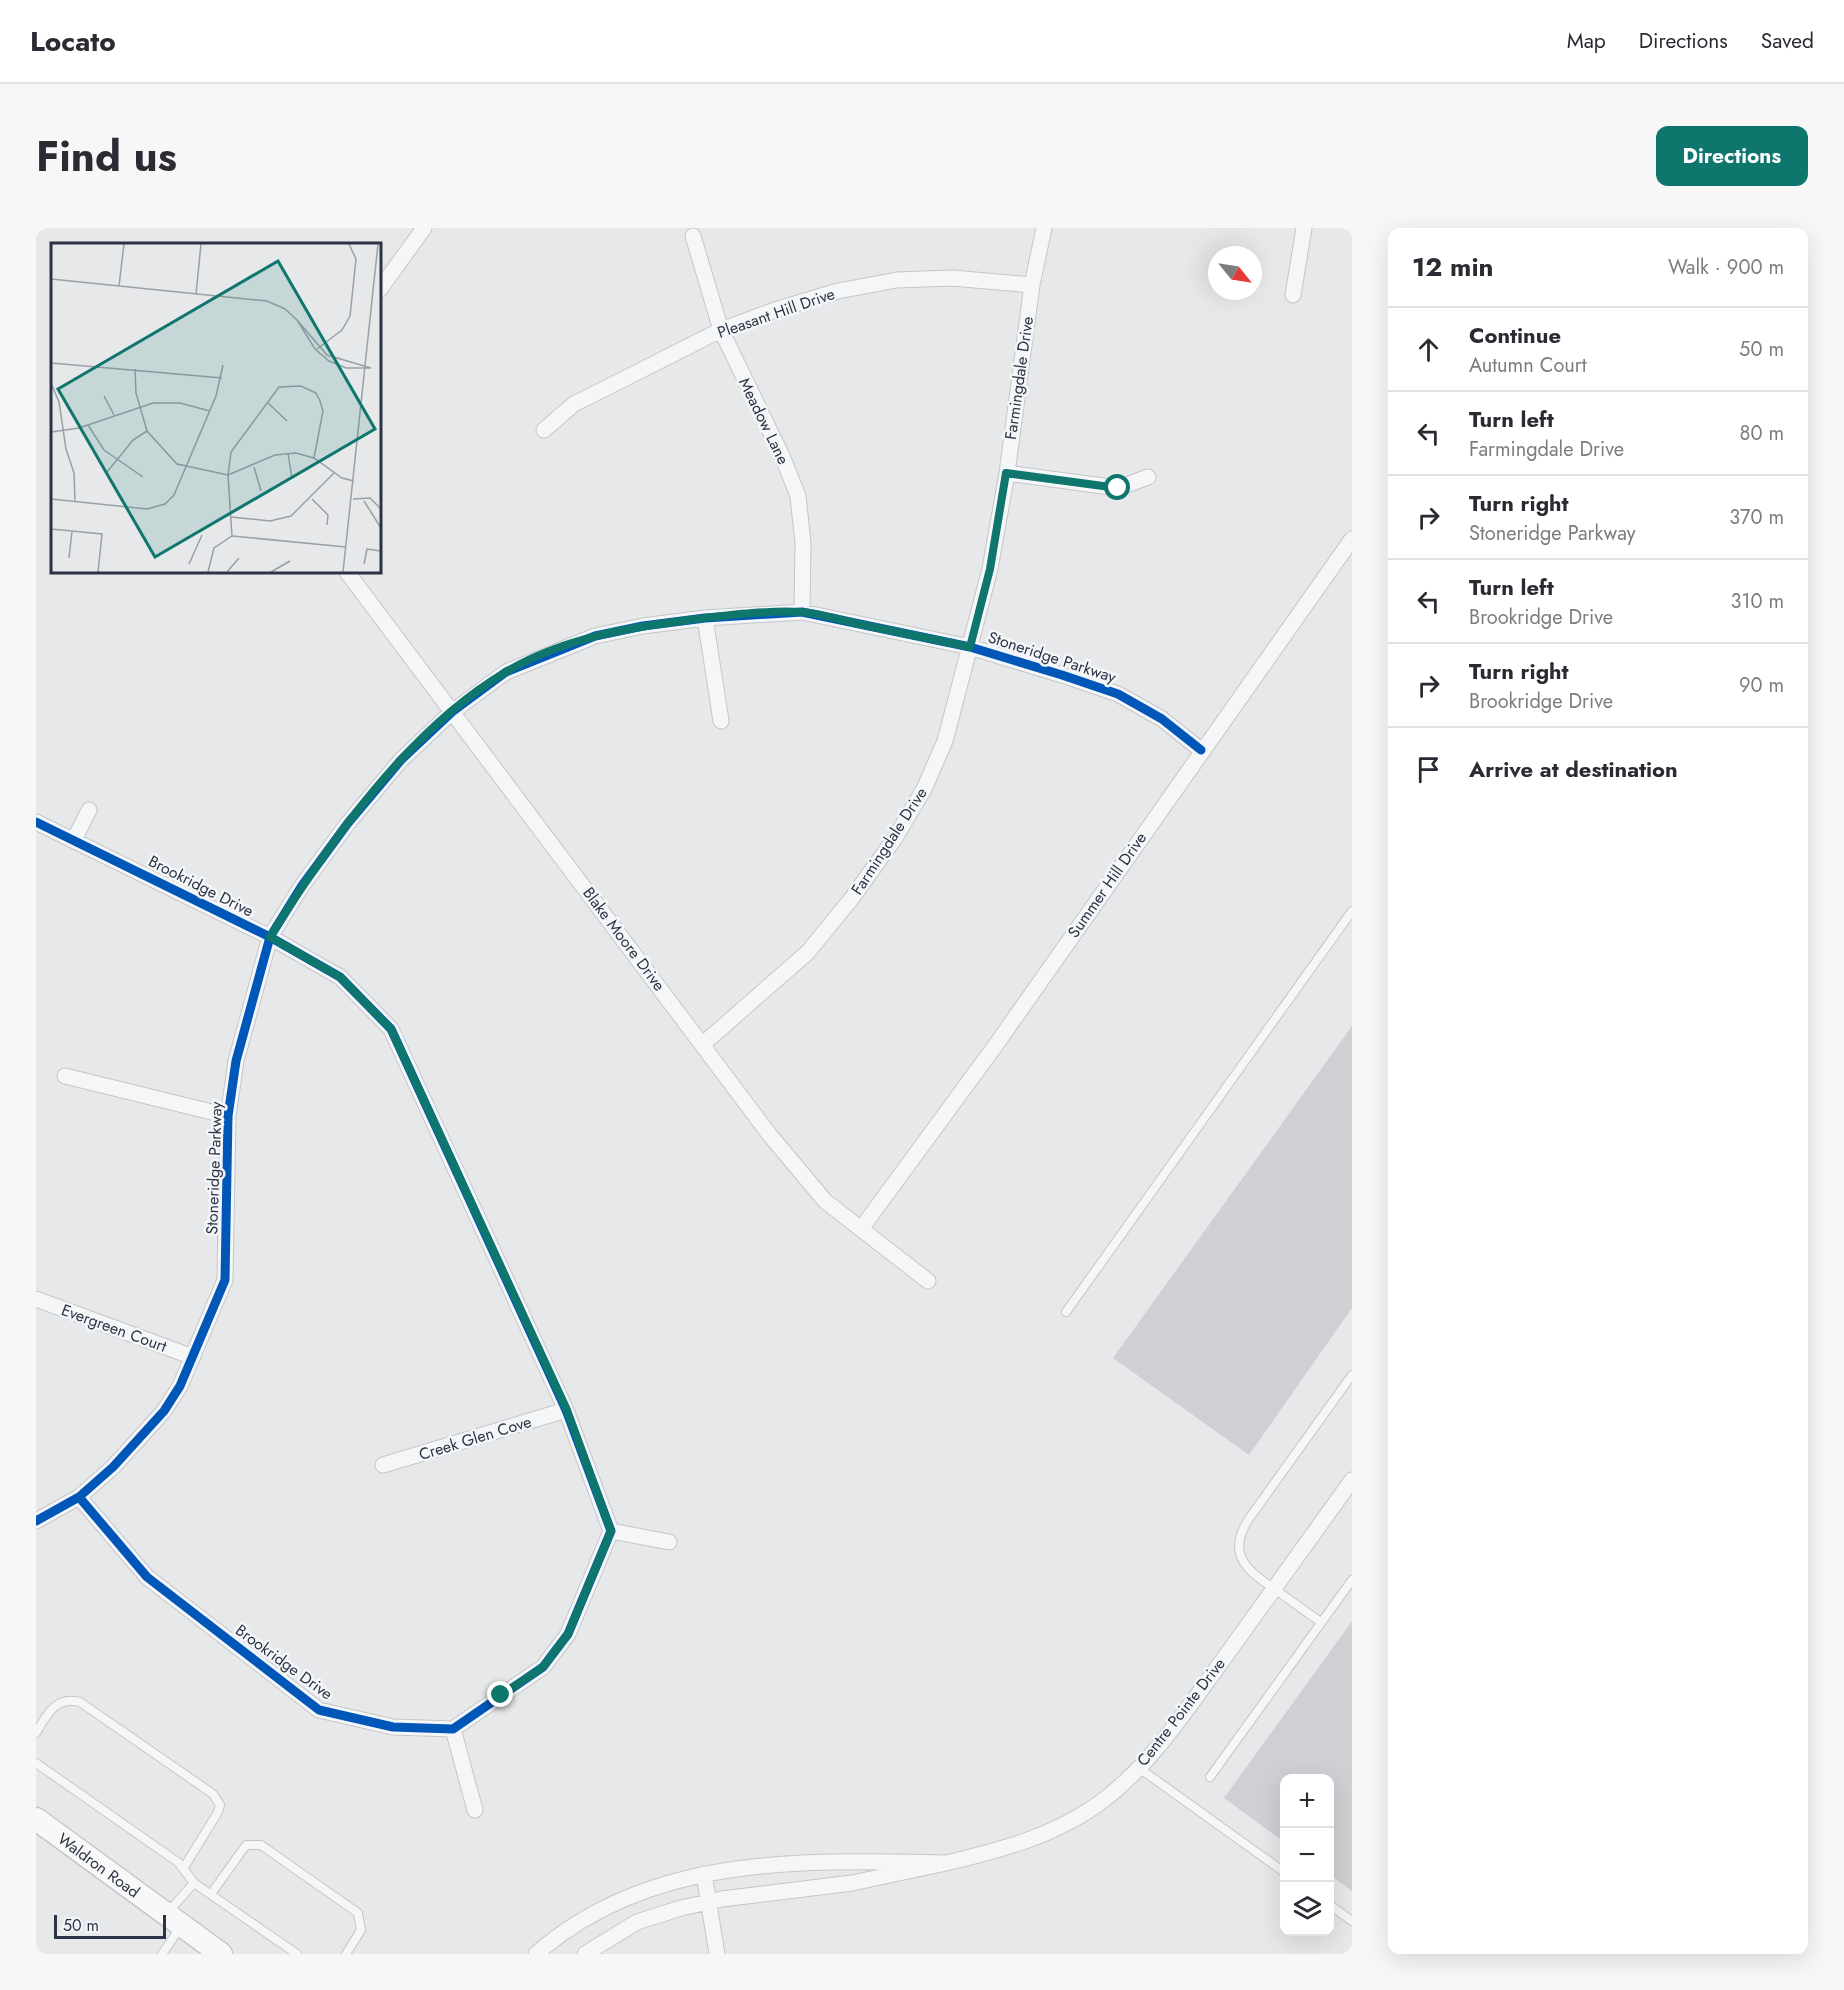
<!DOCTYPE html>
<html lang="en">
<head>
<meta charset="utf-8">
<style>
  :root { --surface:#fff; --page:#f7f7f7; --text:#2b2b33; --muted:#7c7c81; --line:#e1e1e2; --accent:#0f766e }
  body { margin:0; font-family:Jost,sans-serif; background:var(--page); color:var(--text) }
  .controls { position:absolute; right:18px; bottom:18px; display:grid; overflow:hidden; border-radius:12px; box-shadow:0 6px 24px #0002 }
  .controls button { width:54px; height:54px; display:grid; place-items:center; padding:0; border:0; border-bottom:2px solid var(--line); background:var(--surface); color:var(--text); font:30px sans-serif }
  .compass { position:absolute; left:1172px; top:18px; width:54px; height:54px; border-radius:50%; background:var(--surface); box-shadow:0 6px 24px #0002; rotate:120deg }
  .scale { position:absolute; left:18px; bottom:15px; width:112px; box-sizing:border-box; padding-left:6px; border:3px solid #2b3445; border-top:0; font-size:16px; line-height:21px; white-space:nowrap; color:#2b3445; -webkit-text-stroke:4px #f4f6f9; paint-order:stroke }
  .stop { position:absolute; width:18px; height:18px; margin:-14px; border:4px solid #0f766e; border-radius:50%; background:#fff }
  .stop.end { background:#0f766e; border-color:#fff; box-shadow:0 2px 6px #0008 }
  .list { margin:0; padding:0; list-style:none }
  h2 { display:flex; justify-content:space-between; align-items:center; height:78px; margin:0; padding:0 24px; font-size:26px }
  h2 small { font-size:20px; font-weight:400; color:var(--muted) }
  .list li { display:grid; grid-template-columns:39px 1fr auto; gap:18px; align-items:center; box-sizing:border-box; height:84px; padding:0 24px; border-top:2px solid var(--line) }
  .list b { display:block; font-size:22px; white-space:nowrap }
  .list p { margin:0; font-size:20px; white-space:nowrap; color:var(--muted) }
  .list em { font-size:20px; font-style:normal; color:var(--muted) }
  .icon { flex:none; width:33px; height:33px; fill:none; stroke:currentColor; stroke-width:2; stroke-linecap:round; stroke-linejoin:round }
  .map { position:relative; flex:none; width:1316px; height:1726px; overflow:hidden; border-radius:12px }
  header { display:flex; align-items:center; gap:36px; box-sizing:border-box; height:84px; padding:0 30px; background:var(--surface); border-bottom:2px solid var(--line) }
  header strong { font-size:28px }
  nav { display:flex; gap:33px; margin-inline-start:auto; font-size:21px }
  .intro { display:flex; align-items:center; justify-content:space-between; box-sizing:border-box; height:144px; padding:0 36px }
  h1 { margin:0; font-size:42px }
  .button { padding:15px 27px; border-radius:12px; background:var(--accent); color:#fff; font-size:21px; font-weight:700 }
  main { display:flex; gap:36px; padding:0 36px }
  aside { flex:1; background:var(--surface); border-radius:12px; box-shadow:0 6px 24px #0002 }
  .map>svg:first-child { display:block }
</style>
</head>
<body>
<header>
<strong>Locato</strong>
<nav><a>Map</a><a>Directions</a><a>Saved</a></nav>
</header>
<div class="intro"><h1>Find us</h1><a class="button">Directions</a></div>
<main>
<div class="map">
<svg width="1316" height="1726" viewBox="0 0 1316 1726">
  <rect width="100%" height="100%" fill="#e6e8ea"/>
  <path fill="#ced0d3" d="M 1316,798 L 1316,1080 L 1213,1227 L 1077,1130 Z
    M 1316,1393 L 1316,1663 L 1293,1646 L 1293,1551 L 1248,1551 L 1248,1614 L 1188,1570 Z"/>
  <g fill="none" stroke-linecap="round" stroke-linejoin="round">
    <g stroke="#c4c6c8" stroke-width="10">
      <path id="service" d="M 1030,1084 L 1316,683
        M 1285,1394 C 1270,1384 1255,1373 1240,1362 C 1212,1343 1190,1328 1212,1292 L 1316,1147
        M 0,1505 C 11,1486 20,1468 44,1474 L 177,1566 L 184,1577 L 182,1584 L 147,1641
        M 0,1535 L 143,1635 L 158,1655
        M 1103,1540 L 1248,1644
        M 1174,1549 L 1316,1352
        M 175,1666 L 210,1617 L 225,1617 L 322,1685 L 325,1702 L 310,1726
        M 1294,1677 L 1316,1693
        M 132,1684 L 158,1655 L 261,1726
        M 126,1726 L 144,1700"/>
    </g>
    <g stroke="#c4c6c8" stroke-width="17">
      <path id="minor" d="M 657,8 L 685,102 L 747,230 L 762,268 L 767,315 L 766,384
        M 344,61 L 388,0
        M 1257,67 L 1268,0
        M 508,202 L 538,176 L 685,102 L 739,82 L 802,63 L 861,52 L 916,50 L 996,57
        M 971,245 L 1082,260 L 1112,249
        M 311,344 L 733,906 L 789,973 L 892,1053
        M 669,390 L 685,493
        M 0,594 L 234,709 L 304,749 L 355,801 L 530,1182 L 575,1303 L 532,1406 L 507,1439 L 417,1501 L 357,1499 L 283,1482 L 111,1349 L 43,1269
        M 38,612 L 53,582
        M 667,816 L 772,724 L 816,670 L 859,610 L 888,561 L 909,513 L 954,341 L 971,245 L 996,57 L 1008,0
        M 29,848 L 192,888
        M 825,1001 L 959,818 L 1316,311
        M 0,1071 L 157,1129
        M 347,1237 L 530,1182
        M 0,1293 L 43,1269 L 77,1239 L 128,1183 L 144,1158 L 189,1052 L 192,888 L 200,833 L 234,709 L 265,659 L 312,595 L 365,532 L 416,484 L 470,444 L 559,408 L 607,398 L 669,390 L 766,384 L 934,419 L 1026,447 L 1082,466 L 1126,491 L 1165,522
        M 575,1303 L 633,1314
        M 417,1501 L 439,1582
        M 910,1635 C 966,1622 1022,1607 1069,1571 C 1119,1532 1152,1479 1189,1429 C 1231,1370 1273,1311 1316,1252
        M 668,1646 L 681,1726
        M 500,1726 C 614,1626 768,1632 910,1635 L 816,1655 L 686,1671 L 645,1680 L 601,1694 L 549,1726"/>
    </g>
    <g stroke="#c4c6c8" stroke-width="25">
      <g id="secondary">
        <path id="s1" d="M 0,1591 L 185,1726"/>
      </g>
    </g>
    <use href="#service" stroke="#f5f6f7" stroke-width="8"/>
    <use href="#minor" stroke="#f5f6f7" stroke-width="15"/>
    <use href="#secondary" stroke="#f8f8f8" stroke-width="22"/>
    <g stroke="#f4f6f9" stroke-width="13">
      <path id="cycleway" d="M 0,594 L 234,709 L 304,749 L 355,801 L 530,1182 L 575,1303 L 532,1406 L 507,1439 L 417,1501 L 357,1499 L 283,1482 L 111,1349 L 43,1269
        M 0,1293 L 43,1269 L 77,1239 L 128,1183 L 144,1158 L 189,1052 L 192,888 L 200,833 L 234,709 L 265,659 L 312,595 L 365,532 L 416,484 L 470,444 L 559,408 L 607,398 L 669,390 L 766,384 L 934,419 L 1026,447 L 1082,466 L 1126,491 L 1165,522"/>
    </g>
    <use href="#cycleway" stroke="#0057b8" stroke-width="9"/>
  </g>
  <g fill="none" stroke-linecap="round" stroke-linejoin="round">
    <path stroke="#0f766e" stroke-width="8" d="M 465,1467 L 507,1439 L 532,1406 L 575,1303 L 531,1182 L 355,801 L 304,749 L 234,709 C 292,616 373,501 470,444 C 525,411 590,400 652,392 C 687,388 730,382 765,384 C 783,385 801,391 818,395 C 857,403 895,411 934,419 L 954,341 L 970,245 L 1082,260"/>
  </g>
  <g text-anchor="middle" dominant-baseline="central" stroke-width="5" stroke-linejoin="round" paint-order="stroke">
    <g font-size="16" fill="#2b3445" stroke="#f4f6f9">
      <text transform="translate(740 85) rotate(-19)">Pleasant Hill Drive</text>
      <text transform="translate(983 150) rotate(-82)">Farmingdale Drive</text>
      <text transform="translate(728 193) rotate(64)">Meadow Lane</text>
      <text transform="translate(1016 429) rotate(18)">Stoneridge Parkway</text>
      <text transform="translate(853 613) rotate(-57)">Farmingdale Drive</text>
      <text transform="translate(1071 657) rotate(-55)">Summer Hill Drive</text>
      <text transform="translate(165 658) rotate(27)">Brookridge Drive</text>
      <text transform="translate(588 711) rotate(53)">Blake Moore Drive</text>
      <text transform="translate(178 940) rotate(-88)">Stoneridge Parkway</text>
      <text transform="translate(78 1100) rotate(20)">Evergreen Court</text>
      <text transform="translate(439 1210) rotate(-17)">Creek Glen Cove</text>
      <text transform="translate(248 1434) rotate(36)">Brookridge Drive</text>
      <text transform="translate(1145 1484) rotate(-52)">Centre Pointe Drive</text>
      <text stroke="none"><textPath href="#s1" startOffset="78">Waldron Road</textPath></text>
    </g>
  </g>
  <g transform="translate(15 15)">
    <rect width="330" height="330" fill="#e6e8ea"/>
    <path fill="none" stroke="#9ba0a8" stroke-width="1.5" d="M 0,36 L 216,58 L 234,66 L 246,77M 68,43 L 73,1M 145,51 L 150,1M 246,77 L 276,112 L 320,125 L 295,125 L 278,118 L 264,106 ZM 266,106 L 291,87 L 299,73 L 305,16 L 298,1M 0,120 L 171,135M 84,126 L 85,150 L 96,188 L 126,221 L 177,232 L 224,212 L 245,210 L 263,215 L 291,235 L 303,238M 0,140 L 8,159 L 15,206 L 23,230 L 24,258M 53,153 L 63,172M 216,159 L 236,178M 37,182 L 53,207 L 92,234M 0,189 L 28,185 L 102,160 L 129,160 L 159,168M 237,210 L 241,236M 203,224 L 210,248M 56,229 L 82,197 L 96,188M 0,256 L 96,266 L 114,261 L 123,252 L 165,153 L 172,122M 261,256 L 277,272 L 276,282M 302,256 L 319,255 L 330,266M 313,258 L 330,285M 180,274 L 219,278 L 240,273 L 283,230M 0,286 L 51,291 L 47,329M 181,293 L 177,232 L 180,209 L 228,144 L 250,143 L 265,150 L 269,158 L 272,168 L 263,215M 18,315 L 21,288M 138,321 L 151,292M 313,321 L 316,306 L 330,308M 157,329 L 163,305 L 181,293 L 295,304M 176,329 L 188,315M 220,329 L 239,318M 292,329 L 327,1"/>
    <path fill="#0f766e" fill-opacity="0.15" stroke="#0f766e" stroke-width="3" d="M 227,18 L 324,186 L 104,314 L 7,146 Z"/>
    <rect width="330" height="330" fill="none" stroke="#2b3445" stroke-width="3"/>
  </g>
</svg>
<div class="controls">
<button>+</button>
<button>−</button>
<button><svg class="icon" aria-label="layers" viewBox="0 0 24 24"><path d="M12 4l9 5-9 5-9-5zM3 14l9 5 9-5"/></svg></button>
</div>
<svg class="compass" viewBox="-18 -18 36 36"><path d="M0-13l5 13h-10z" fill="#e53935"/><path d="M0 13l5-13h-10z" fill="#7c7c81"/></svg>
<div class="scale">50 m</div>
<div class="stop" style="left:1082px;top:260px"></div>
<div class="stop end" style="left:465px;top:1467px"></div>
</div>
<aside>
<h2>12 min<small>Walk · 900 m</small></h2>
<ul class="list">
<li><svg class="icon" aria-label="ahead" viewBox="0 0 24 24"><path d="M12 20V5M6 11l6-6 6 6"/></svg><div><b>Continue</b><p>Autumn Court</p></div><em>50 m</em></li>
<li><svg class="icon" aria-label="left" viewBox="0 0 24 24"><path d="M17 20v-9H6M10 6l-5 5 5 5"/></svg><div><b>Turn left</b><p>Farmingdale Drive</p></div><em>80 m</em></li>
<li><svg class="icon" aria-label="right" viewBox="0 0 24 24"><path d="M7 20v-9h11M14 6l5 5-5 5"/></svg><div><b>Turn right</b><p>Stoneridge Parkway</p></div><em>370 m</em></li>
<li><svg class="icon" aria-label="left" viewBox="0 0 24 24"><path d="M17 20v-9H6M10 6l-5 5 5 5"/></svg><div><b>Turn left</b><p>Brookridge Drive</p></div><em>310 m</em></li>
<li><svg class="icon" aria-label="right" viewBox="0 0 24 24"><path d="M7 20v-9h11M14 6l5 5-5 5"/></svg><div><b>Turn right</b><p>Brookridge Drive</p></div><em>90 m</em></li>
<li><svg class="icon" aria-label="arrive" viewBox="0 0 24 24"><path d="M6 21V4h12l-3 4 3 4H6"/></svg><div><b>Arrive at destination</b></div></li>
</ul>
</aside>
</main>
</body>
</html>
